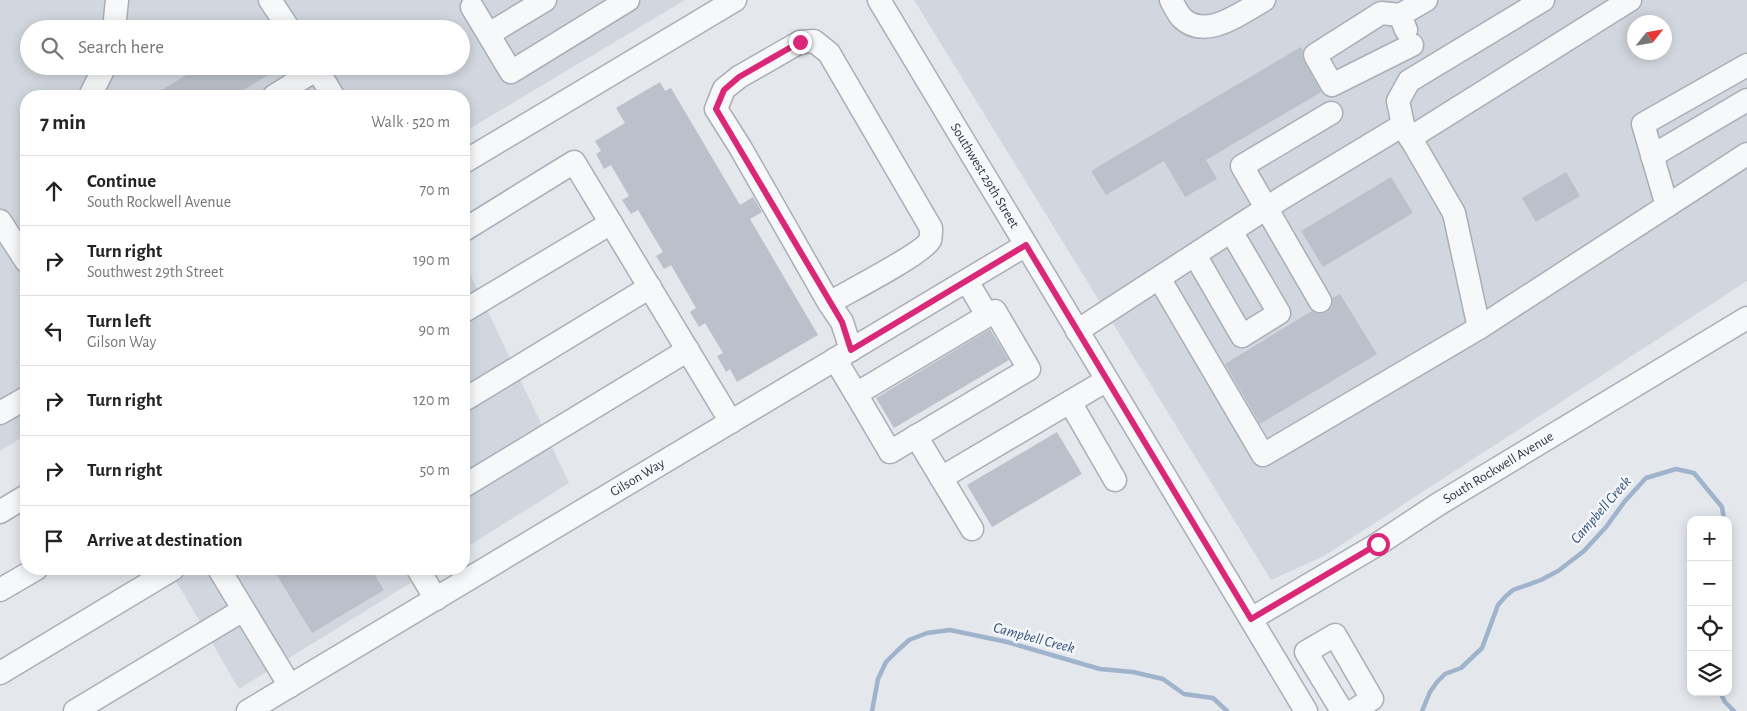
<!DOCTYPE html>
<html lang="en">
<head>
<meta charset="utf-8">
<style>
  :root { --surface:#fff; --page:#f2f2f2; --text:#222; --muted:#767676; --line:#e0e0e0 }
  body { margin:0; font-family:"Alegreya Sans",sans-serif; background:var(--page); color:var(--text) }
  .controls { position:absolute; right:15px; bottom:15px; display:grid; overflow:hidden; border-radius:10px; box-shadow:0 2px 12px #0003 }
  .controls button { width:45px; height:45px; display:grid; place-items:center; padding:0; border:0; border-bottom:1px solid var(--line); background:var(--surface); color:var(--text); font:25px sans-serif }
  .compass { position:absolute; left:1627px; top:15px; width:45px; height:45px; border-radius:50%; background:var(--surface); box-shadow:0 2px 12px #0003; rotate:59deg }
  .stop { position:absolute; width:15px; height:15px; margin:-11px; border:4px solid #db2777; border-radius:50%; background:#fff }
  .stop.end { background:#db2777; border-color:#fff; box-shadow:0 1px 5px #0008 }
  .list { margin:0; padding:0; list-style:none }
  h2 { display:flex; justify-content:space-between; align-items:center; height:65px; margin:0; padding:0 20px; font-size:21px }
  h2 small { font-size:16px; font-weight:400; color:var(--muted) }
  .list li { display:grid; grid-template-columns:32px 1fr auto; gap:15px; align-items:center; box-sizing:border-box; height:70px; padding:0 20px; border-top:1px solid var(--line) }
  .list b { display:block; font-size:19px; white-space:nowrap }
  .list p { margin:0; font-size:16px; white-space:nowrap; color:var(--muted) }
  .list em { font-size:16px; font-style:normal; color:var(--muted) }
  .icon { flex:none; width:28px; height:28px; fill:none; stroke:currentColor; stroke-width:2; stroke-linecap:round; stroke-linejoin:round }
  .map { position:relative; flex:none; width:1747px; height:711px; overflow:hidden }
  .search { position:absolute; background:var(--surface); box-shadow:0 2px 12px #0003; left:20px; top:20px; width:450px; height:55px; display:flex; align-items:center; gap:12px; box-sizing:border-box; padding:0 18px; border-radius:28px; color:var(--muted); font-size:19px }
  .panel { position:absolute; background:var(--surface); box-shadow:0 2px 12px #0003; left:20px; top:90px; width:450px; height:485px; border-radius:20px }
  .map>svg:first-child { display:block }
</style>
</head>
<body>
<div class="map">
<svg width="1747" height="711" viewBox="0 0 1747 711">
  <rect width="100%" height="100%" fill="#e4e7ec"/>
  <path fill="#d2d6de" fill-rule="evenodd" d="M 0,0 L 685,0 L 464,132 L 464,96 L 26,96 L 26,435 L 0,451 ZM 29,29 L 461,29 L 461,66 L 29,66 Z
    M 914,0 L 1747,0 L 1747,281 L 1324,556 L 1271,580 ZM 1634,22 L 1664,22 L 1664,52 L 1634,52 Z
    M 464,261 L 569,483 L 464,549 Z
    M 169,569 L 433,569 L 239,689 Z"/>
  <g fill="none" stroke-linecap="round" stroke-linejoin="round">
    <path stroke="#9fb4cc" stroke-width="4.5" d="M 1691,585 L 1691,600
      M 1720,692 L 1725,702 L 1734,711
      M 872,711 L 878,679 L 886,662 L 897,651 L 909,640 L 927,633 L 950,630 L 1007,642 L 1100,669 L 1133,672 L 1163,679 L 1184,694 L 1213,698 L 1227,711
      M 1422,711 L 1430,692 L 1437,682 L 1445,674 L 1461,668 L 1482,648 L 1498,605 L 1506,596 L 1513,590 L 1541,580 L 1558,571 L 1584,551 L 1606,527 L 1625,501 L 1646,478 L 1676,469 L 1694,473 L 1722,507 L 1724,520"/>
  </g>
  <path fill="#bbc0ca" d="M 1301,47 L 1303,50 L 1302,56 L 1304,61 L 1321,92 L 1206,160 L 1217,179 L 1185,197 L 1164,161 L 1106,195 L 1091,171 Z
    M 201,66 L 283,66 L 233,96 L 152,96 Z
    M 660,82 L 665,91 L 671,88 L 740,205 L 753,197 L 762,212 L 750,219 L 818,335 L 737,382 L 730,369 L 726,372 L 717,356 L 723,353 L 705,323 L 699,327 L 690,312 L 696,308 L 671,265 L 664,269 L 656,256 L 663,252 L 638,210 L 631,214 L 622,200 L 629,196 L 611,165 L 604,169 L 596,154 L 601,151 L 595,141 L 625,123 L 616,108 Z
    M 1566,172 L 1580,196 L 1536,222 L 1522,198 Z
    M 1391,177 L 1413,213 L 1323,267 L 1301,231 Z
    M 1340,294 L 1377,354 L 1260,424 L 1225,364 L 1312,311 L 1320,314 L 1327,312 L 1332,307 L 1332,298 Z
    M 990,329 L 1009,360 L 894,428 L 876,398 Z
    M 1057,432 L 1082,474 L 992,527 L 967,485 Z
    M 273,569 L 371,569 L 384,590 L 312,633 Z"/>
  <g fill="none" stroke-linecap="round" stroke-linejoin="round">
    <g stroke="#a9aeb7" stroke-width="25">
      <g id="minor">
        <path d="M 270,0 L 289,29"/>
        <path id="s1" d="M 879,0 L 1306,711"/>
        <path d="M 1171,0 C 1174,6 1177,12 1181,17 C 1205,42 1242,12 1264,0"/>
        <path d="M 472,7 L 511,72 L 628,0"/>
        <path d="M 1400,15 L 1381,13 L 1315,55 L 1332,85 L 1412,45"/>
        <path d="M 114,29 L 117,0"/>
        <path d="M 1406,30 L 1400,15 L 1426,0"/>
        <path d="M 489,34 L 545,0"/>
        <path d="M 315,66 L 333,96"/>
        <path d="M 90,96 L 105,66"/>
        <path d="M 274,96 L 317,69"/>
        <path d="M 1403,125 L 1398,101 L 1409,81 L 1543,0"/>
        <path d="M 1410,138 L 1630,0"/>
        <path d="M 1652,156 L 1747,100"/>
        <path d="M 464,162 L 735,0"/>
        <path d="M 1667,206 L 1643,124 L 1747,65"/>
        <path d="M 0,221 L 26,261"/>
        <path d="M 464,230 L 574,162 L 731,422"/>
        <path d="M 1195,255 L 1242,336 L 1279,313 L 1231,231"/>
        <path d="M 1159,278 L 1263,455 L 1479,328 L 1747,154"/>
        <path d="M 967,281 L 987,315"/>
        <path d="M 1320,301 L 1242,166 L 1331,113"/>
        <path d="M 829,303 C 846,293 924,253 930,240 C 931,237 931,232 931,228 L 829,53 L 814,41 L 800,42 L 739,77 L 724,89 L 716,109 L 740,147 L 829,303 L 842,322 L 851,350"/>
        <path d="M 464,311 L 611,223"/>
        <path d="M 995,311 L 1029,369 L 890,452 L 856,394 Z"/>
        <path d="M 1077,331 L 1282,198 L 1403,125 L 1454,213 L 1479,328"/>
        <path d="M 835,359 L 856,394"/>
        <path d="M 464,400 L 650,287"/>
        <path d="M 1070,402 L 1115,480"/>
        <path d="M 0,413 L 26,398"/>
        <path d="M 916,436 L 972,529"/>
        <path d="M 941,478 L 1107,380"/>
        <path d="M 464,486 L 688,350"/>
        <path d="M 0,512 L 26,496"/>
        <path d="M 219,569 L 290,686"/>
        <path d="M 418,569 L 436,599"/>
        <path d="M 0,590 L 36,569"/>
        <path id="s2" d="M 1251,619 L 1378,544 L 1437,505 L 1747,318"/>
        <path d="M 0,673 L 173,569"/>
        <path d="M 75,711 L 243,610"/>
        <path id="s3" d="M 248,711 L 1026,245"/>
        <path d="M 1342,711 L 1306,652 L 1335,635 L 1372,699 L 1353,711"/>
      </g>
    </g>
    <use href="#minor" stroke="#f7f8fa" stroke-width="22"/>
  </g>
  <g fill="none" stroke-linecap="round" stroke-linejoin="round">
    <path stroke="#db2777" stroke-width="6" d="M 800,42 L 739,77 L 724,90 L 716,109 L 842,322 L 851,350 L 1026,245 L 1251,619 L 1378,544"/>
  </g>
  <g text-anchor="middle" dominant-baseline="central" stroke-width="5" stroke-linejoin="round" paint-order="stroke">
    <g font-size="14" fill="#2b3445" stroke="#f4f6f9">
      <text stroke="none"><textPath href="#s1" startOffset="205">Southwest 29th Street</textPath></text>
      <text stroke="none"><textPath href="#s2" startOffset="290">South Rockwell Avenue</textPath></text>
      <text stroke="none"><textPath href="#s3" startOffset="454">Gilson Way</textPath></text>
    </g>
    <g font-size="15" font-style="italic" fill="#34527a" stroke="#f4f6f9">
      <text transform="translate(1601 510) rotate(-49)">Campbell Creek</text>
      <text transform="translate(1034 638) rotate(15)">Campbell Creek</text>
    </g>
  </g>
</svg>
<div class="controls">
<button>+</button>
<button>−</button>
<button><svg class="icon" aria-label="locate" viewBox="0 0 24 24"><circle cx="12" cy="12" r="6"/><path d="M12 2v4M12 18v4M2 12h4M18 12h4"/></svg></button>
<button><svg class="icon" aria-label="layers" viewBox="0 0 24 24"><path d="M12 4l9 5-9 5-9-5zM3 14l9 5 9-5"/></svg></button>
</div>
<svg class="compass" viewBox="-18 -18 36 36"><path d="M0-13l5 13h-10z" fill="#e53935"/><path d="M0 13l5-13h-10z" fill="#767676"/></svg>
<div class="stop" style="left:1378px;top:544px"></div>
<div class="stop end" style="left:800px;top:42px"></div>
<div class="search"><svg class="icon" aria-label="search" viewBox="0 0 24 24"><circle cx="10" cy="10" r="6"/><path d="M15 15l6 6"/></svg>Search here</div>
<section class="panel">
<h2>7 min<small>Walk · 520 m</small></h2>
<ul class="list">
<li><svg class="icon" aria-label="ahead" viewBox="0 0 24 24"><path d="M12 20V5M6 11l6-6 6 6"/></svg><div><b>Continue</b><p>South Rockwell Avenue</p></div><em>70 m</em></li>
<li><svg class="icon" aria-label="right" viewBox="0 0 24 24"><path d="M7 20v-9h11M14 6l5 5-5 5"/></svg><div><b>Turn right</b><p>Southwest 29th Street</p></div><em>190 m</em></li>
<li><svg class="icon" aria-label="left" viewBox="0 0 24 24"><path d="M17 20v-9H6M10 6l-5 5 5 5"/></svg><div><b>Turn left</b><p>Gilson Way</p></div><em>90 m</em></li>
<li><svg class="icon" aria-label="right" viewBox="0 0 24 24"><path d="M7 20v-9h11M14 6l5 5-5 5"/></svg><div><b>Turn right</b></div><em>120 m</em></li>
<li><svg class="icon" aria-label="right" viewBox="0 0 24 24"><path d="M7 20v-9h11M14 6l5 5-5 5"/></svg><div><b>Turn right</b></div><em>50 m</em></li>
<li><svg class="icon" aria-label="arrive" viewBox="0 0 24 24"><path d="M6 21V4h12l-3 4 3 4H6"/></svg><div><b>Arrive at destination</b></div></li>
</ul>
</section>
</div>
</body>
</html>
